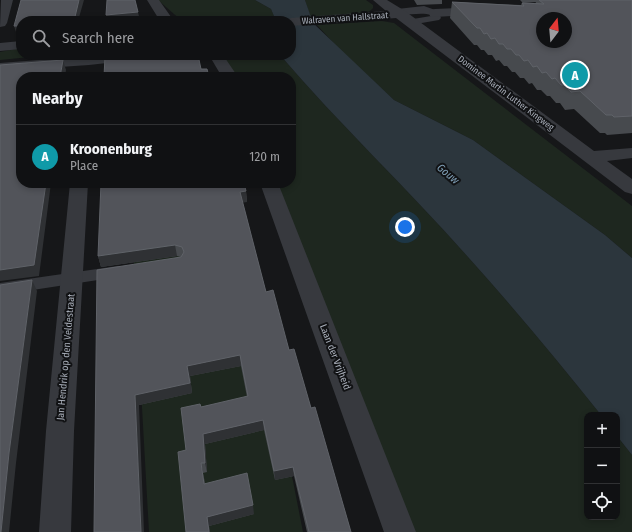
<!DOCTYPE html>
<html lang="en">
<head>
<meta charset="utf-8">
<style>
  :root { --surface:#101113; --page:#1e1f21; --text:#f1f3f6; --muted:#9c9da0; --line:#303133; --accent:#db2777 }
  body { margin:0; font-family:"Fira Sans Condensed",sans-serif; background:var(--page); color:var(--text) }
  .controls { position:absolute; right:12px; bottom:12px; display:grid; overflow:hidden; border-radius:8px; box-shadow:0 2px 6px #0003 }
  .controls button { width:36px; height:36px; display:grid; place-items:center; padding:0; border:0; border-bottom:1px solid var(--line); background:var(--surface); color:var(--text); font:20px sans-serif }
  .compass { position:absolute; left:536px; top:12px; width:36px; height:36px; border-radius:50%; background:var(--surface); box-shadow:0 2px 6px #0003; rotate:16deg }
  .you { position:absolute; left:405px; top:227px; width:14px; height:14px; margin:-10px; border:3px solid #fff; border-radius:50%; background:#1a73e8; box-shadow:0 0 0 6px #1a73e833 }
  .badge { display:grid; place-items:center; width:26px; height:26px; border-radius:50%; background:var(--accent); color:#fff; font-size:13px; font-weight:700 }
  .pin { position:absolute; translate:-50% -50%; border:2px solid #fff; box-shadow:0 1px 4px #0006 }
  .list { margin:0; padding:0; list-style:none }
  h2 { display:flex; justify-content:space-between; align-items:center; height:52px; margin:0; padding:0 16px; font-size:17px }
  h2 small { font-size:13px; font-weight:400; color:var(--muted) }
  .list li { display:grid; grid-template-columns:26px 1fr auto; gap:12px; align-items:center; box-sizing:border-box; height:64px; padding:0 16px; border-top:1px solid var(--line) }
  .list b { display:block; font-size:15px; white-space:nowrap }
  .list p { margin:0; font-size:13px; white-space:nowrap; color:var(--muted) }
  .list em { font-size:13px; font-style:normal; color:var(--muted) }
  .icon { flex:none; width:22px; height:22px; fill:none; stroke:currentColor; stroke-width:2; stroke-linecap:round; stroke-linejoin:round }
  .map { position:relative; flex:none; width:632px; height:532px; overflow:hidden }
  .search { position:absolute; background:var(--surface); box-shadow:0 2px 6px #0003; left:16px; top:16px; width:280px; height:44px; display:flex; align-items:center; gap:10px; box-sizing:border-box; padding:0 14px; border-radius:16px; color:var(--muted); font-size:15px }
  .panel { position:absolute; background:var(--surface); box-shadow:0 2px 6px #0003; left:16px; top:72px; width:280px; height:116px; border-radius:16px }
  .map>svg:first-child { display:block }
</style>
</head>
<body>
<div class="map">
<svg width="632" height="532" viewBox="0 0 632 532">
  <rect width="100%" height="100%" fill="#161719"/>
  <path fill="#1e271f" d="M 158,0 L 255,0 L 271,9 L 275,18 L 233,21 L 182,21 Z
    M 305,0 L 366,0 L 373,5 L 373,8 C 366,18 323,16 310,16 Z
    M 382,21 L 394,23 L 632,206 L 632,258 L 605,235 L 473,140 L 394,100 L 341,51 L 317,25 Z
    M 21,48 L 21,55 L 75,55 L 50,55 L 0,60 L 0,52 Z
    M 221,55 L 280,55 C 340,125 407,188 468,257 C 514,308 558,361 601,415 L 587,415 L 587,517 L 617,517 L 617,436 L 632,455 L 632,532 L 408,532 L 273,183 L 291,183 L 291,77 L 234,77 Z
    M 133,183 L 214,183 L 293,481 L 303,532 L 149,532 L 134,265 Z"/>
  <path fill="#2c363d" d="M 255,0 L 305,0 L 313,23 L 394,100 L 473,140 L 605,235 L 632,258 L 632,455 L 617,436 L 617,415 L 601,415 C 558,361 514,308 468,257 C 407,188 340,125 280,55 L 291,55 L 291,21 L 276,21 L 271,9 Z"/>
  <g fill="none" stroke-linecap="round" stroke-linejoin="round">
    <path fill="#37393e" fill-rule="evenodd" d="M 424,6 L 438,11 L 441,18 L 439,20 L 410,25 L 407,24 L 405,22 L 407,20 L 431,16 L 431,15 C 420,11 398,18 392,12 L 397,9 Z
      M 118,266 L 124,268 L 126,272 L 124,276 L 0,295 L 0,283 Z"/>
    <path fill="#37393e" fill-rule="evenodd" d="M 1,0 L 13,0 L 7,23 L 5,26 L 0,27 Z
      M 147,0 L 159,0 L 174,21 L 160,21 Z
      M 373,0 L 387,0 L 405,11 L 594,151 L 632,148 L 632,158 L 607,161 L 632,179 L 632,194 L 625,192 L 396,18 L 291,26 L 291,21 L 285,21 L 291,18 L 386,11 Z
      M 480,7 L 484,8 L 486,11 L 484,14 L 435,17 L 430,16 L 429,13 L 430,10 L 435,9 Z
      M 21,41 L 21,49 L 0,51 L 0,43 Z
      M 104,55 L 150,55 L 148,58 L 143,59 L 89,65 L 0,71 L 0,63 Z
      M 209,55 L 223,55 L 238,77 L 222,77 Z
      M 70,183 L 88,183 L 74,431 L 71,532 L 39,532 L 46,431 Z
      M 260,183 L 278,183 L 416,532 L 384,532 Z"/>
  </g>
  <path fill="#474a4e" d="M 414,0 L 442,0 L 442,4 L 417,5 Z
    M 520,0 L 632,0 L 632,133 L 607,135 L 605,133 L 600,133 L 574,109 L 565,110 L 560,103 L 556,103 L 550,96 L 547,96 L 541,90 L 537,90 L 532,83 L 529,84 L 524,78 L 520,78 L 515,72 L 512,72 L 507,66 L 504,66 L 499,60 L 496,61 L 492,55 L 488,55 L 484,50 L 481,50 L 477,45 L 474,45 L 450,18 L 452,2 L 521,5 L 522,3 L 535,4 L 536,2 L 523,3 Z
    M 246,191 L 247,202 L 242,202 L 266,292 L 289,350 L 311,408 L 351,532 L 307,532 L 294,476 L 275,480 L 264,430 L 205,444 L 207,472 L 203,473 L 205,483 L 254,514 L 209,526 L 210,532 L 186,532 L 186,450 L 200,404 L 201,407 L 247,397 L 241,366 L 190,376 L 192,393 L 139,405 L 94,532 L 181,257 L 177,256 L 101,267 L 98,256 Z"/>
  <path fill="#2f3134" d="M 79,0 L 84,0 L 78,21 L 71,21 Z
    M 138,12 L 140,21 L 108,21 L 106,15 Z
    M 14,26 L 21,26 L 21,34 L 17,35 Z
    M 63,60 L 66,70 L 65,77 L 60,77 Z
    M 46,183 L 51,183 L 39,276 L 0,281 L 0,270 Z
    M 246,191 L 247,202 L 241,203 L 240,192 Z
    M 175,245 L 177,256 L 101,267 L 98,256 Z
    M 32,280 L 37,291 L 16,463 L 9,532 L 1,532 L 9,453 Z
    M 240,355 L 241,366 L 190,376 L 192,393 L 139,405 L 144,532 L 141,532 L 135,395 L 187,366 Z
    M 263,420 L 264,430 L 205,444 L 207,472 L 205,463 L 203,434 Z
    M 201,463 L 203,473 L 206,493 L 204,484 Z
    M 293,467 L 294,476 L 275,480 L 274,471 Z
    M 253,505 L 254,514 L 209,526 L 210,532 L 209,532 L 207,517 Z"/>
  <path fill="#52545a" stroke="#5f6268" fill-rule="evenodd" d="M 21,0 L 79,0 L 74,21 L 21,21 L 21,26 L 14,26 Z
    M 107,0 L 135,0 L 138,12 L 106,15 Z
    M 539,0 L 632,0 L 632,116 L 614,117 L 612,115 L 606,115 L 580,91 L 571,92 L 565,85 L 561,85 L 555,78 L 552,79 L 546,72 L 542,73 L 537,66 L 533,67 L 528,60 L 524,61 L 519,55 L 516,55 L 511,49 L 507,49 L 503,44 L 499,44 L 495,38 L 491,39 L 487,33 L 484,34 L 480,28 L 477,28 L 452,2 L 524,6 L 522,3 L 544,4 ZM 542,18 L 566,18 L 566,42 L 542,42 Z
    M 115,55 L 198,55 L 201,69 L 207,69 L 209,77 L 104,77 L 105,56 Z
    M 63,60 L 60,77 L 21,77 L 21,183 L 46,183 L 34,265 L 0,270 L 0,65 Z
    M 101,183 L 244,183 L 246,191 L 240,192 L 266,292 L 273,290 L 289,350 L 294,349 L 311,408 L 315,407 L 351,532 L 309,532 L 293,467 L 274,471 L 263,420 L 203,434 L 205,463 L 201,463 L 204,484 L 247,473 L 253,505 L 207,517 L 209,532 L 186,532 L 178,452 L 186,450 L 181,408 L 200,404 L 201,407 L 248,396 L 240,355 L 187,366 L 190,383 L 135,395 L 141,532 L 94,532 L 97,270 L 181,257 L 184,252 L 182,247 L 175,245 L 98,256 Z
    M 32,280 L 9,453 L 1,532 L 0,532 L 0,285 Z"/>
  <g text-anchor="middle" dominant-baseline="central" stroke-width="4" stroke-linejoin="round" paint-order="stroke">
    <g font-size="9" fill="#a8aeb9" stroke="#111214">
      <text transform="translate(345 18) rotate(-4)">Walraven van Hallstraat</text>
      <text transform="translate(506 93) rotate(37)">Dominee Martin Luther Kingweg</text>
    </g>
    <g font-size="10" fill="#a8aeb9" stroke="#111214">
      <text transform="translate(66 357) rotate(-85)">Jan Hendrik op den Veldestraat</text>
      <text transform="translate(335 357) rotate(69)">Laan der Vrijheid</text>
    </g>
    <g font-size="11" font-style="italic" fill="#7f9eb5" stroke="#111214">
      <text transform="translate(448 174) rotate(40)">Gouw</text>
    </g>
  </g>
</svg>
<div class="controls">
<button>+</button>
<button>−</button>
<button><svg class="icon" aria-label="locate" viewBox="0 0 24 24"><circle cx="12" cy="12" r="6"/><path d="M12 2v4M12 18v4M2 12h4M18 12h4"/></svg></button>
</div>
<svg class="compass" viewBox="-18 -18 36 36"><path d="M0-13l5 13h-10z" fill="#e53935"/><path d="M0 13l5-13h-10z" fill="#9c9da0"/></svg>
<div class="you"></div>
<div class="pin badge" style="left:575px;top:75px;background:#0f9aa8">A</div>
<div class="search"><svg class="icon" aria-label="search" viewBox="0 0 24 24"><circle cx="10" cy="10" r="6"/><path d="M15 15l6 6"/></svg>Search here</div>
<section class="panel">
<h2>Nearby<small></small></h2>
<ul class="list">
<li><span class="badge" style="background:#0f9aa8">A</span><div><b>Kroonenburg</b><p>Place</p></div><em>120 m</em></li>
</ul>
</section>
</div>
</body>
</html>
